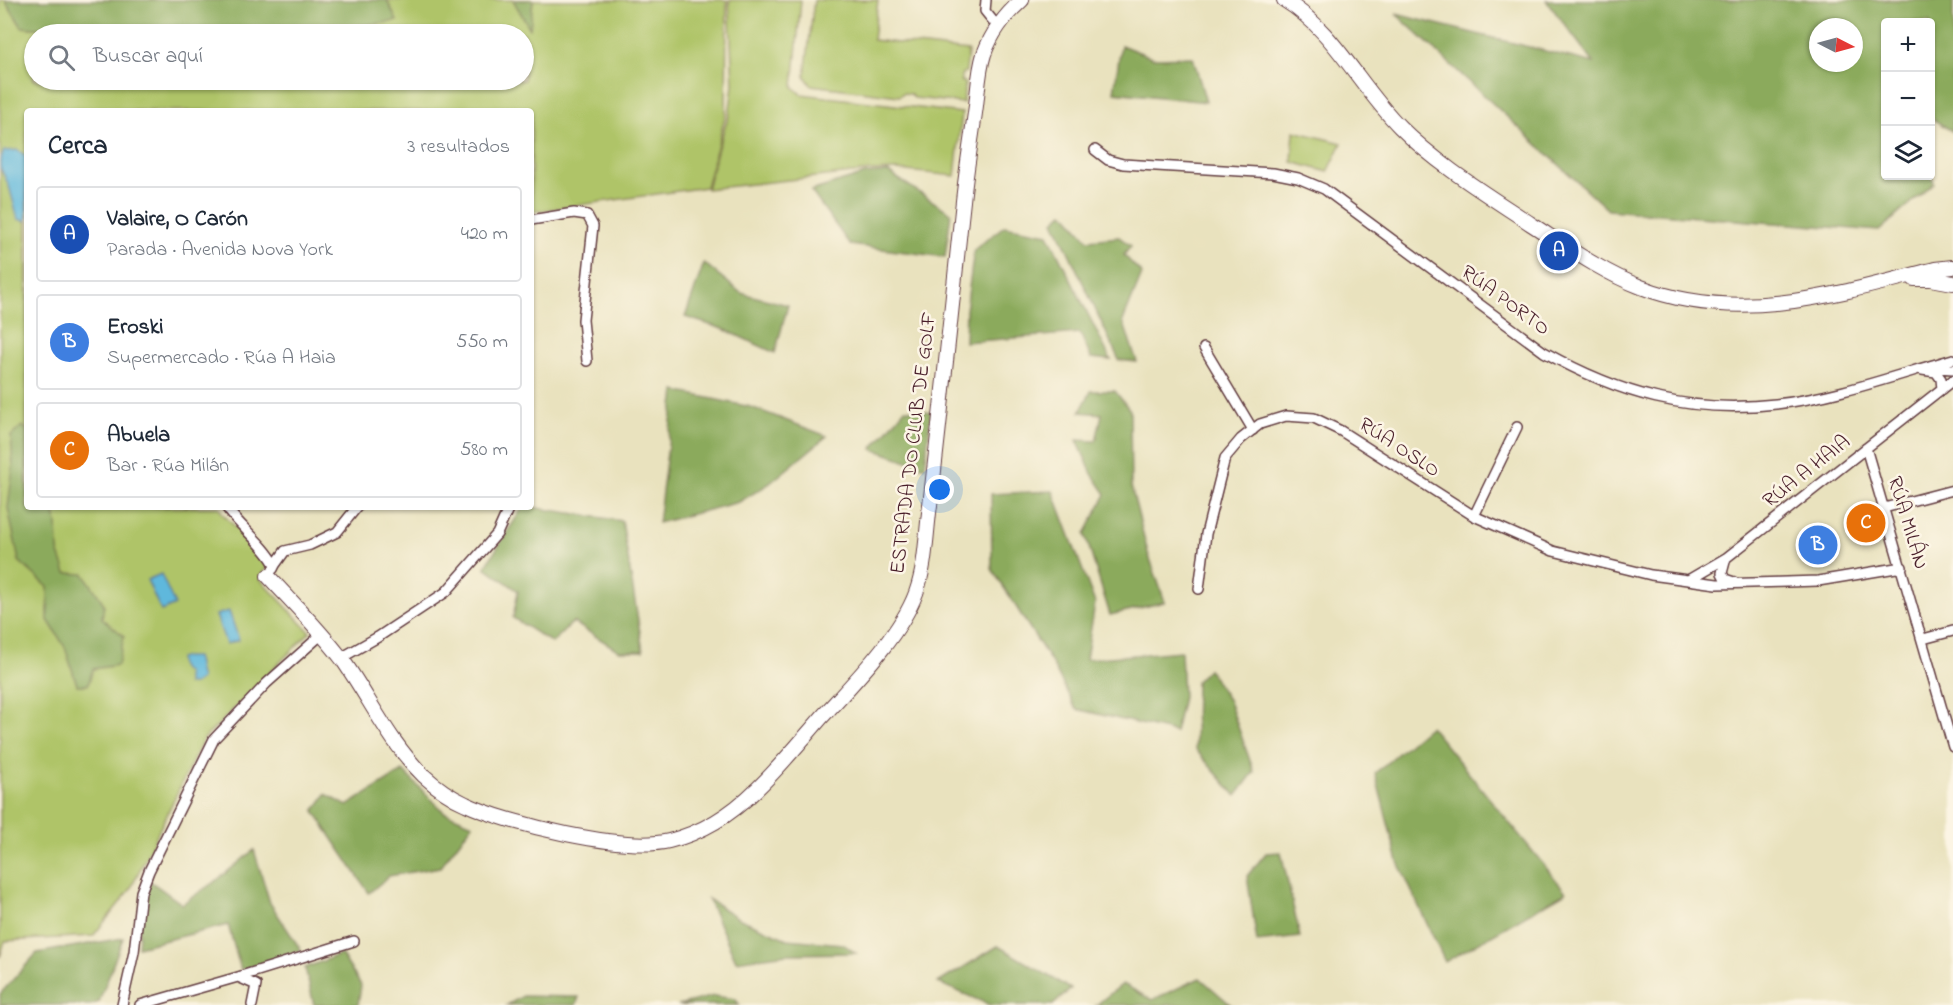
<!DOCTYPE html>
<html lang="es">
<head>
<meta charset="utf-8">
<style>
  :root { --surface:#fff; --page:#f2f2f3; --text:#1f2937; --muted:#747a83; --line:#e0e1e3; --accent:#111827 }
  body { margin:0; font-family:"Indie Flower",sans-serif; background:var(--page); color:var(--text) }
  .controls { position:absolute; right:18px; top:18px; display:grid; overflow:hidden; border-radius:6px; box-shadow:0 2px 4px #0004 }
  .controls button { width:54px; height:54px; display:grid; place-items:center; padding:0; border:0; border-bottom:2px solid var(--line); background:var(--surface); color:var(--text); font:30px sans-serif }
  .compass { position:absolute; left:1809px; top:18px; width:54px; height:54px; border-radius:50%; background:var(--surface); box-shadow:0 2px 4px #0004; rotate:96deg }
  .you { position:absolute; left:940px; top:490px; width:21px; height:21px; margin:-15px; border:4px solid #fff; border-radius:50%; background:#1a73e8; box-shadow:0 0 0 9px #1a73e833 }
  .badge { display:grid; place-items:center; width:39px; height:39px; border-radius:50%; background:var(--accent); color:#fff; font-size:20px; font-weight:700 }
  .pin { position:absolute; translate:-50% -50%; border:3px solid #fff; box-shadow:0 2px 6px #0006 }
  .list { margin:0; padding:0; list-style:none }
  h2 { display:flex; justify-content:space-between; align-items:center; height:78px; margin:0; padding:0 24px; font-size:26px }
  h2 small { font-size:20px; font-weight:400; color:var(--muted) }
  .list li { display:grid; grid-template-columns:39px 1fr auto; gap:18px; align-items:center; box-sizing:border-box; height:96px; margin:0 12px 12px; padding:0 12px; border:2px solid var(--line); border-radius:6px }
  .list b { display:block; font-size:22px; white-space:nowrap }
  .list p { margin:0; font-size:20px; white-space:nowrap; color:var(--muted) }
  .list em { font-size:20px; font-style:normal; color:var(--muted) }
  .icon { flex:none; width:33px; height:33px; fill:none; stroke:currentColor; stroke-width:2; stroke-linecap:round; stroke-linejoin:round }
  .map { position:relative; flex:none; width:1953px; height:1005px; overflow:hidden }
  .search { position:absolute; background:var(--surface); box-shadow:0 2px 4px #0004; left:24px; top:24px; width:510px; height:66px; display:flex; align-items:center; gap:15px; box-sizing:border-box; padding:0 21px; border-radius:33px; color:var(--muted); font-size:22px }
  .panel { position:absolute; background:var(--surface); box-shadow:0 2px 4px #0004; left:24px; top:108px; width:510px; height:402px; border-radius:6px }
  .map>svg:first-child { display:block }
</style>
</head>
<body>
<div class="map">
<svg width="1953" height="1005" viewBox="0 0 1953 1005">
  <rect width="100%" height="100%" fill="#fcf5e5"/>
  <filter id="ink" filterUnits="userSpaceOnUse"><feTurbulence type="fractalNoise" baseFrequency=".0167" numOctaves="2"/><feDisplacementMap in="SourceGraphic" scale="12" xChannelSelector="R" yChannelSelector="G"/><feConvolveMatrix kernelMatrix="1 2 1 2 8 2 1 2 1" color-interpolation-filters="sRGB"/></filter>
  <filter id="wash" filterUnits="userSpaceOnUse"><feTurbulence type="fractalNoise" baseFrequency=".008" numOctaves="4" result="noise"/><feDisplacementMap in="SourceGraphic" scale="24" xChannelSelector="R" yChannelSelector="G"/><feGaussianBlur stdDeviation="1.35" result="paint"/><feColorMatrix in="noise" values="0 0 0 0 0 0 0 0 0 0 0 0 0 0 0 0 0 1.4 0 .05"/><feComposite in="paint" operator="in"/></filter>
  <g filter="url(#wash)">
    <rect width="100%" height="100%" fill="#e9e2be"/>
    <path fill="#afc468" stroke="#7c724a" stroke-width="1.5" d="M 0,0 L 5,0 L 22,27 L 101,34 L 34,34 L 34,80 L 524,80 L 524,34 L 303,34 L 396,21 L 387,0 L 727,0 L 726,114 L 706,187 L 531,212 L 531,111 L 27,111 L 27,507 L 219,507 L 222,513 L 270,563 L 260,579 L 310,632 L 203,740 L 130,890 L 93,936 L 5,941 L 0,957 Z
      M 729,0 L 801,0 L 793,87 L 801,94 L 962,113 L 955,176 L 897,170 L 871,171 L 707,189 L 718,147 L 729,115 L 733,85 Z
      M 814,0 L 878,0 L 873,40 L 968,51 L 966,72 L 962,73 L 961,81 L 965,83 L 963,103 L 914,98 L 911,94 L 903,93 L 899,96 L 811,85 L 805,76 Z
      M 1294,131 L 1342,143 L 1328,172 L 1292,162 Z"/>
    <path fill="#8baa5c" stroke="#6a6444" stroke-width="1.5" fill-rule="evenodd" d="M 5,0 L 387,0 L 397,21 L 303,34 L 101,34 L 22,27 Z
      M 513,0 L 533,0 L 530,29 Z
      M 1546,0 L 1953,0 L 1953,132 L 1931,118 L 1930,22 L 1886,22 L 1886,176 L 1930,176 L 1931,174 L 1934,183 L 1879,231 L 1608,210 L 1396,14 L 1594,63 ZM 1818,27 L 1854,27 L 1854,63 L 1818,63 Z
      M 1121,45 L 1154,58 L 1193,57 L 1206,102 L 1114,92 Z
      M 888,172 L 951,213 L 945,257 L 850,245 L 811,191 L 865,174 Z
      M 1064,212 L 1088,240 L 1119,237 L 1131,246 L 1124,255 L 1142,274 L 1123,321 L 1137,362 L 1119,360 L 1054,221 Z
      M 1004,226 L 1048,234 L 1111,360 L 1091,358 L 1080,333 L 965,342 L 966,310 L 974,250 Z
      M 704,263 L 741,293 L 788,305 L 775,353 L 723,329 L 685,317 Z
      M 675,391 L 751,407 L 827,436 L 769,484 L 739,502 L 658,523 Z
      M 1091,391 L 1115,391 L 1130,410 L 1131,486 L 1148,553 L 1165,602 L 1110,615 L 1085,534 L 1106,494 L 1092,474 L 1077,440 L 1096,441 L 1102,414 L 1080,412 Z
      M 905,409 L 931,412 L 925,467 L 872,449 Z
      M 22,426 L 27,430 L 27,507 L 52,507 L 57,523 L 58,550 L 66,573 L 84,574 L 104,604 L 102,618 L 124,636 L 118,665 L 93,669 L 88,685 L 77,685 L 65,647 L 48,620 L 48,587 L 19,561 L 8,508 L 13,467 L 11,436 Z
      M 1053,491 L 1095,603 L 1086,659 L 1181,651 L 1183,697 L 1175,732 L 1076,709 L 1050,660 L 992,569 L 991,494 Z
      M 523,507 L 531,507 L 622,521 L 643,651 L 619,651 L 573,622 L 552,643 L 513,618 L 518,591 L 485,567 Z
      M 1208,669 L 1229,701 L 1254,772 L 1236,796 L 1195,749 L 1196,681 Z
      M 1430,726 L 1566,892 L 1445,962 L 1398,862 L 1375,773 Z
      M 403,771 L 444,812 L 473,824 L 440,867 L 389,876 L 369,893 L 314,811 L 326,794 L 347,806 Z
      M 254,850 L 270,903 L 301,950 L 241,970 L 228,925 L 138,947 L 140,917 L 150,881 L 182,904 L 217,880 Z
      M 1281,852 L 1300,937 L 1257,942 L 1247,876 L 1266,853 Z
      M 708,899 L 738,918 L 787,939 L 843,944 L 856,953 L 787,954 L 736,961 Z
      M 123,938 L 99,1002 L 91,1005 L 0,1005 L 0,994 L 37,953 Z
      M 998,946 L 1071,989 L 1053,1005 L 990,1005 L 938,983 Z
      M 341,954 L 361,985 L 358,1005 L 314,1005 L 305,968 Z
      M 1200,978 L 1231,1005 L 1096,1005 L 1123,984 L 1152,1000 Z
      M 523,996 L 579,997 L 576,1005 L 507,1005 Z
      M 714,996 L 735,999 L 740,1005 L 678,1005 Z"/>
    <path fill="#5fb8dc" stroke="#546c84" stroke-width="1.5" d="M 18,150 L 27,157 L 27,221 L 18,219 L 9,186 L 0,167 L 0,160 L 4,151 Z
      M 161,574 L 175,605 L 161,611 L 147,580 Z
      M 229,611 L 239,640 L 226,644 L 216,615 Z
      M 186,657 L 196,657 C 199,665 198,671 201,679 L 194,684 L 187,684 L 187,673 L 180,667 L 179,659 Z"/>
  </g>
  <g filter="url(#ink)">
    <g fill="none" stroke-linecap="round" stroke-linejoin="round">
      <g stroke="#623c41" stroke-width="12">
        <path id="street" d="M 986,0 L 985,11 L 998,27
          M 1095,150 L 1108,160 L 1123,164 L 1273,173 L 1298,178 L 1324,189 L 1544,352 C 1619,394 1688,414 1776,404 C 1833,398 1897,375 1953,359
          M 531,220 L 574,213 L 587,215 L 593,226 L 583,320 L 587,361
          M 1204,348 L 1253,430
          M 1937,368 L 1953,369
          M 1922,370 L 1936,372 L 1941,379 L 1942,389
          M 1866,448 L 1953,747
          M 226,507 C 240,527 265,545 275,565 L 273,569
          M 1884,508 L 1953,490
          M 1474,516 L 1517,427
          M 1726,558 L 1722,573 L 1725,579 L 1734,582
          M 275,565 L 285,551 L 310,545 L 337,532 L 357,507
          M 1690,579 L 1726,558 L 1953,380
          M 1199,589 L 1206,534 L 1225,458 L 1241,439 L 1260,424 L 1286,416 L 1314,418 L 1341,431 L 1474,516 L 1553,551 L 1651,575 L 1717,584 L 1818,581 L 1902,567
          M 1923,639 L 1953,631
          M 341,658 L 378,637 L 446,592 L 497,534 L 509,507
          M 238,977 L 354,941
          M 122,1005 L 134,952 L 141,892 L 149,871 L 214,739 L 267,683 L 321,635
          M 140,1005 L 238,977 L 256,985 L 252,1005"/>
      </g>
      <g stroke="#623c41" stroke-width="16">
        <path id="secondary" d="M 1284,0 C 1334,30 1359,86 1400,127 C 1438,165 1486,194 1531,224 C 1567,247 1602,272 1641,287 C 1739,325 1839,294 1935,269 L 1953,267
          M 1914,279 L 1931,279 L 1953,283
          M 268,576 C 293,603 320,630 342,659 C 369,697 389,742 423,775 C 436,787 450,797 466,804 C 508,824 625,852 669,841 C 705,832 732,814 757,789 C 780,767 801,741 822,717 C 853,683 900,636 916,593 C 926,566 926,533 930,505 C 942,404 952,303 963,201 C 966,172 971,142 975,113 C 978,94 978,73 984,54 C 992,32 1005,15 1022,0"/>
      </g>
      <use href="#street" stroke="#fff" stroke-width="9"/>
      <use href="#secondary" stroke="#fff" stroke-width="14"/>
    </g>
  </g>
  <g text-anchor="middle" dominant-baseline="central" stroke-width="5" stroke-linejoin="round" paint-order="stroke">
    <g font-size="21" fill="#4a1f2b" stroke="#fcf5e5">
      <text transform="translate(1505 301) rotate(36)">RÚA PORTO</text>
      <text transform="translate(914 443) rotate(-83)">ESTRADA DO CLUB DE GOLF</text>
      <text transform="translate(1399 448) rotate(33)">RÚA OSLO</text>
      <text transform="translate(1807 472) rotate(-38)">RÚA A HAIA</text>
      <text transform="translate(1907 523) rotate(73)">RÚA MILÁN</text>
    </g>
  </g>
</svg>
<div class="controls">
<button>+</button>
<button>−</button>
<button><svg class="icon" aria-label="layers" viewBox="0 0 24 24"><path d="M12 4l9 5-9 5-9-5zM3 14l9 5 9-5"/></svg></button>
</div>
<svg class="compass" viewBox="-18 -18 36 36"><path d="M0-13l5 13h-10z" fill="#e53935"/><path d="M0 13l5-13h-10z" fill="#747a83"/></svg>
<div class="you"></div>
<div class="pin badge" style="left:1559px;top:251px;background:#1a4fb4">A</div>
<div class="pin badge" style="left:1818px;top:545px;background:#3f7fe0">B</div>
<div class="pin badge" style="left:1866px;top:523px;background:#e8710a">C</div>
<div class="search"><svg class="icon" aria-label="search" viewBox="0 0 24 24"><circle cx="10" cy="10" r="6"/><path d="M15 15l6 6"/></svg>Buscar aquí</div>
<section class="panel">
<h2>Cerca<small>3 resultados</small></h2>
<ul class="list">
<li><span class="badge" style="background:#1a4fb4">A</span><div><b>Valaire, O Carón</b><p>Parada · Avenida Nova York</p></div><em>420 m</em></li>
<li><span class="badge" style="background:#3f7fe0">B</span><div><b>Eroski</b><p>Supermercado · Rúa A Haia</p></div><em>550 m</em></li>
<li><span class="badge" style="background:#e8710a">C</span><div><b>Abuela</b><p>Bar · Rúa Milán</p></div><em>580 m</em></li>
</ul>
</section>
</div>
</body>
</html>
